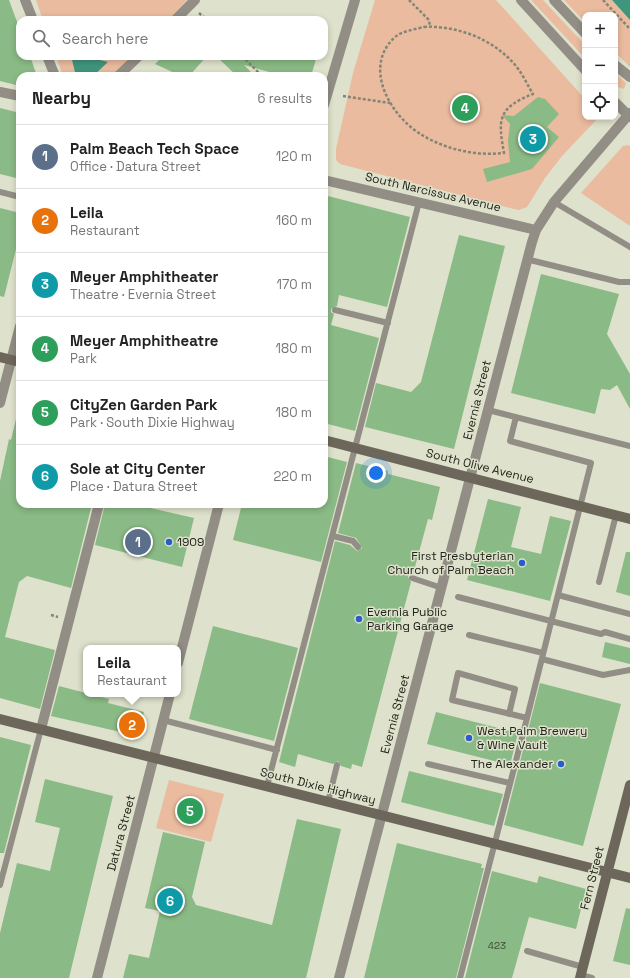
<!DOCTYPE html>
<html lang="en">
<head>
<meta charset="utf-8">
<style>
  :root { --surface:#fff; --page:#f6f6f6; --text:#222; --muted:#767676; --line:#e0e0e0; --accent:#1a73e8 }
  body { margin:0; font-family:"Space Grotesk",sans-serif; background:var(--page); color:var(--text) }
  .controls { position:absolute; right:12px; top:12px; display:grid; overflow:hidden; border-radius:8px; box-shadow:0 2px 6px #0003 }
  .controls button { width:36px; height:36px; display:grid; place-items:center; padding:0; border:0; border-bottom:1px solid var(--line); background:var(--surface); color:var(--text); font:20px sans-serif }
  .you { position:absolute; left:376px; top:473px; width:14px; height:14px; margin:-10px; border:3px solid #fff; border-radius:50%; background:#1a73e8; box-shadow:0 0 0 6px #1a73e833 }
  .badge { display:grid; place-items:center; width:26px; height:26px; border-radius:50%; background:var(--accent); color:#fff; font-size:13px; font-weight:700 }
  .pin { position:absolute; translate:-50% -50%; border:2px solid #fff; box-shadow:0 1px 4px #0006 }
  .popup { position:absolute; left:83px; top:645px; width:98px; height:52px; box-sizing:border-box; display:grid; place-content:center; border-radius:8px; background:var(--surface); filter:drop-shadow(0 1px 3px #0005); font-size:13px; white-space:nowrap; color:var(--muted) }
  .popup b { font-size:15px; color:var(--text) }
  .popup::after { content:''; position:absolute; left:50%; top:100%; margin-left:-8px; border:8px solid transparent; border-top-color:var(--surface) }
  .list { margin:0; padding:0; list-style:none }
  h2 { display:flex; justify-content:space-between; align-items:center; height:52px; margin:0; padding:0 16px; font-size:17px }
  h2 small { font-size:13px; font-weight:400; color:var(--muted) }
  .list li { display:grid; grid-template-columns:26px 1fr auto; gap:12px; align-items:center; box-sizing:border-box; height:64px; padding:0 16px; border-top:1px solid var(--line) }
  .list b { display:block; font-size:15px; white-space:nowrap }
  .list p { margin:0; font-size:13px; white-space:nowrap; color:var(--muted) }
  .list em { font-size:13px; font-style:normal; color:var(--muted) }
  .icon { flex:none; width:22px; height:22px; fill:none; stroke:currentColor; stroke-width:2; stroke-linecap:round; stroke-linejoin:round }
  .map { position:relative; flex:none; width:630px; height:978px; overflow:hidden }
  .search { position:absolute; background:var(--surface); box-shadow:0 2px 6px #0003; left:16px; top:16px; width:312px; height:44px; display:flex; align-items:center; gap:10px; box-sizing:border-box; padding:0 14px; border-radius:12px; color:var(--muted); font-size:15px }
  .panel { position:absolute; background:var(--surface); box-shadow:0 2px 6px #0003; left:16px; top:72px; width:312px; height:436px; border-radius:12px }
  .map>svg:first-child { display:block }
</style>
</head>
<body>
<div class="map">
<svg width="630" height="978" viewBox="0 0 630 978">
  <rect width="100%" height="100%" fill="#dee1cb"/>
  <path fill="#eabb9e" d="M 36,0 L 187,0 L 168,20 L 43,20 Z
    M 375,0 L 496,0 L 585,99 L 585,117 L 599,117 L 562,156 L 545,178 L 527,207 L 519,210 L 514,209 L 340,164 L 336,160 L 336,149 L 353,73 Z
    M 531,0 L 543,0 L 585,45 L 585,58 Z
    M 564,0 L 612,0 L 630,20 L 630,67 L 615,52 L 615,15 L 585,15 L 585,22 Z
    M 56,56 L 133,56 L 114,76 L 63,76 Z
    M 615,73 L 626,83 L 624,89 L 615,86 Z
    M 628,145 L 630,146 L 630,226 L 581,193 L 623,146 Z
    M 169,780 L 224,794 L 211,842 L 156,828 Z"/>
  <path fill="#40957d" d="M 612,0 L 630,0 L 630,20 Z
    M 71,56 L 84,56 L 108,62 L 93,76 L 76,76 Z"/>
  <path fill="#8aba85" d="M 0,0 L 9,0 L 20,30 L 20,56 L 30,56 L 37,76 L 20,76 L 20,86 L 0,81 Z
    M 163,56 L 207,56 L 189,76 L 181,76 L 155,64 Z
    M 216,56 L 317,56 L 311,76 L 284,76 L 244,65 L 255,76 L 237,76 Z
    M 538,97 L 545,99 L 559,114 L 547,127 L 559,137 L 532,169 L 487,182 L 483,169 L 510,162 L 508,141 L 510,124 L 502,115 L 514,116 Z
    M 0,108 L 20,113 L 20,179 L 0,174 Z
    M 324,195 L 410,217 L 387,307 L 339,295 L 337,306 L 331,309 L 331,312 L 334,314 L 331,325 L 379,338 L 355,431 L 324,423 Z
    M 0,208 L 20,213 L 20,233 L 4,297 L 0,296 Z
    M 459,235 L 505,246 L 454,449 L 365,427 L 376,383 L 411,392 L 421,382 Z
    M 541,274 L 619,294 L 607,334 L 630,374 L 630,409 L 617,385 L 610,390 L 601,389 L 595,414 L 511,393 Z
    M 16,419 L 20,419 L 20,504 L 92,504 L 71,588 L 27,576 L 19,582 L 5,637 L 55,650 L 40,709 L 0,698 L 0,481 L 9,439 L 11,440 Z
    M 324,456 L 347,462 L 321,562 L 233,540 L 242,504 L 324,504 Z
    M 356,463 L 388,471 L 388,474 L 440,487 L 432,520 L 428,519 L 413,574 L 409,574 L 408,577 L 411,582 L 362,767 L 352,764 L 351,769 L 341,766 L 338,761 L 333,764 L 298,754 L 295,767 L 279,762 L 335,541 L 350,545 L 357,551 L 362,548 L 356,538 L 338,533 Z
    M 488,499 L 521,507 L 511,547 L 541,554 L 550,516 L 571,521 L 550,601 L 467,580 Z
    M 105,504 L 133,504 L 194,518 L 182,567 L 95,545 Z
    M 626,552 L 630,552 L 630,596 L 616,592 Z
    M 213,626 L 298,648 L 274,741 L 189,719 Z
    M 605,642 L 630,648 L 630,664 L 602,657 Z
    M 540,683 L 621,704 L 583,846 L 504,825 Z
    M 59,686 L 109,699 L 108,703 L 144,712 L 138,736 L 51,716 Z
    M 436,712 L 518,733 L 510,765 L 427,744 Z
    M 0,737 L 31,745 L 4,853 L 0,853 Z
    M 409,771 L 503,794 L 494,826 L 401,802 Z
    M 45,779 L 113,796 L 69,978 L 0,978 L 0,933 L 17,863 L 50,871 L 60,828 L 35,822 Z
    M 297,819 L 341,829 L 306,978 L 123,978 L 129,954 L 149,958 L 160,911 L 145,908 L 163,832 L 205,842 L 192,897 L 196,905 L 272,925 Z
    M 397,843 L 482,864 L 481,868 L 484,868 L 456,978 L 364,978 Z
    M 492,871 L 537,883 L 539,876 L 586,889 L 576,929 L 529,917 L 512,978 L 465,978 Z
    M 626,908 L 630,909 L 630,965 L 613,961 Z"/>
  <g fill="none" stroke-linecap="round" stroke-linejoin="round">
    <path stroke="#838575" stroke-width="2.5" stroke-dasharray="3 2" stroke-linecap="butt" d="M 409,0 L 429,20 L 430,27
      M 603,0 L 630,29
      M 199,13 L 207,20
      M 424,27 C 459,25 498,41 519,70 C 524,77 528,86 533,94 C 497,108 498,120 504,153 C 476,156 447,150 422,135 C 390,116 362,67 395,37 C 402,31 416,29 424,27 Z
      M 242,56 L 262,76
      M 343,96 L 390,103
      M 51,615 L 58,617"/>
    <path stroke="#928d85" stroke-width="6" d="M 0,192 L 20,197
      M 554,202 L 630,247
      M 526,259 L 619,282 L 630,282
      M 335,310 L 388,323
      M 488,410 L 630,446
      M 516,417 L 510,441 L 591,463 L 527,718
      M 333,536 L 353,541 L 358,547
      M 412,578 L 442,588
      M 599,582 L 616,515
      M 558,595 L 630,614
      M 458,597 L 601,634 L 605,632 L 630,639
      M 469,635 L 543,653
      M 542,659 L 603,675 L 630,670
      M 163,720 L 277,750
      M 428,764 L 510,783
      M 267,786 L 419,202
      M 328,802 L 337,765
      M 0,885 L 41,729
      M 527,951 L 583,967
      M 581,975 L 592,978
      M 460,978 L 527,718 L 452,700 L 458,673 L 515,689 L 509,714"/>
    <path stroke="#928d85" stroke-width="10" d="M 25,0 L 33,20
      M 521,0 L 585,70
      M 554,0 L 585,33
      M 175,20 L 195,0
      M 47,56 L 55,76
      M 615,65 L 630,77
      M 118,76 L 139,56
      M 0,92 L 20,96
      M 615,102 L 630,117
      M 324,105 L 355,0
      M 324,180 L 536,230
      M 0,403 L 20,326
      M 178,663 L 219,504
      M 41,729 L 99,504
      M 97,978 L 170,694
      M 339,978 L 532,242 L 536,230 L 554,202 L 630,113"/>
    <path stroke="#6d675b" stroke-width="10" d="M 0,357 L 20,362
      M 324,440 L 630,519
      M 0,719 L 630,878
      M 580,978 L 630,785"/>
  </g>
  <g fill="#275ecb" stroke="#dee1cb" stroke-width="1.5">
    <circle cx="169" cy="542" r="4"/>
    <circle cx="522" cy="563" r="4"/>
    <circle cx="359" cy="619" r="4"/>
    <circle cx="469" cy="738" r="4"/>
    <circle cx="561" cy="764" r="4"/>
  </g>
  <g text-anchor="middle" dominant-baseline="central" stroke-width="3" stroke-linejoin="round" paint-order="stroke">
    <g font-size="10" fill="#3c4935">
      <text x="497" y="945">423</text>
    </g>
    <g font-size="12" fill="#22231a" stroke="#dee1cb">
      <text transform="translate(433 192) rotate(13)">South Narcissus Avenue</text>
      <text transform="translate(477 400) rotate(-76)">Evernia Street</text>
      <text transform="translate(480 466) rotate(14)">South Olive Avenue</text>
      <text transform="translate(395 714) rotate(-75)">Evernia Street</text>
      <text transform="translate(318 786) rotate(14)">South Dixie Highway</text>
      <text transform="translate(121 833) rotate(-75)">Datura Street</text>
      <text transform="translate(592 878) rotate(-76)">Fern Street</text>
    </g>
    <g font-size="12" fill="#22231a" stroke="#dee1cb" text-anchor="start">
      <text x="177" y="542">1909</text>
      <text x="514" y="556" text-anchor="end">First Presbyterian<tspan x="514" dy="14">Church of Palm Beach</tspan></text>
      <text x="367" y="612">Evernia Public<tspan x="367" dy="14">Parking Garage</tspan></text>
      <text x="477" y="731">West Palm Brewery<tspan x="477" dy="14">&amp; Wine Vault</tspan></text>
      <text x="553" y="764" text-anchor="end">The Alexander</text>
    </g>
  </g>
</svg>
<div class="controls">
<button>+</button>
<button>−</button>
<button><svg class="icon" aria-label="locate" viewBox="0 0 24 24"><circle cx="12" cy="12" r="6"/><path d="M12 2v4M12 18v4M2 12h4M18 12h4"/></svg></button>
</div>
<div class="you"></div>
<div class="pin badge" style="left:138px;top:542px;background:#5c6f8a">1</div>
<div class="pin badge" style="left:132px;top:725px;background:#e8710a">2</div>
<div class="popup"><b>Leila</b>Restaurant</div>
<div class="pin badge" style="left:533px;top:139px;background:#0f9aa8">3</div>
<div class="pin badge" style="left:465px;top:108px;background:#2e9e5b">4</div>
<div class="pin badge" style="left:190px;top:811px;background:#2e9e5b">5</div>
<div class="pin badge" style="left:170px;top:901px;background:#0f9aa8">6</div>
<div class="search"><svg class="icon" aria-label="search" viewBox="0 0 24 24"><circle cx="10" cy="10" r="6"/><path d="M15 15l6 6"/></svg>Search here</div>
<section class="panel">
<h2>Nearby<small>6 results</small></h2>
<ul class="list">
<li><span class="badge" style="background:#5c6f8a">1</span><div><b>Palm Beach Tech Space</b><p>Office · Datura Street</p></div><em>120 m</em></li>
<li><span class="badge" style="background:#e8710a">2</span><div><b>Leila</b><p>Restaurant</p></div><em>160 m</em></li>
<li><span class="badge" style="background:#0f9aa8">3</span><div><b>Meyer Amphitheater</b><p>Theatre · Evernia Street</p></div><em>170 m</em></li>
<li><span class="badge" style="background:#2e9e5b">4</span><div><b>Meyer Amphitheatre</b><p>Park</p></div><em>180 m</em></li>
<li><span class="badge" style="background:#2e9e5b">5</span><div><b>CityZen Garden Park</b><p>Park · South Dixie Highway</p></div><em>180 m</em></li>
<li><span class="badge" style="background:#0f9aa8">6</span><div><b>Sole at City Center</b><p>Place · Datura Street</p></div><em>220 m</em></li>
</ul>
</section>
</div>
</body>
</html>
